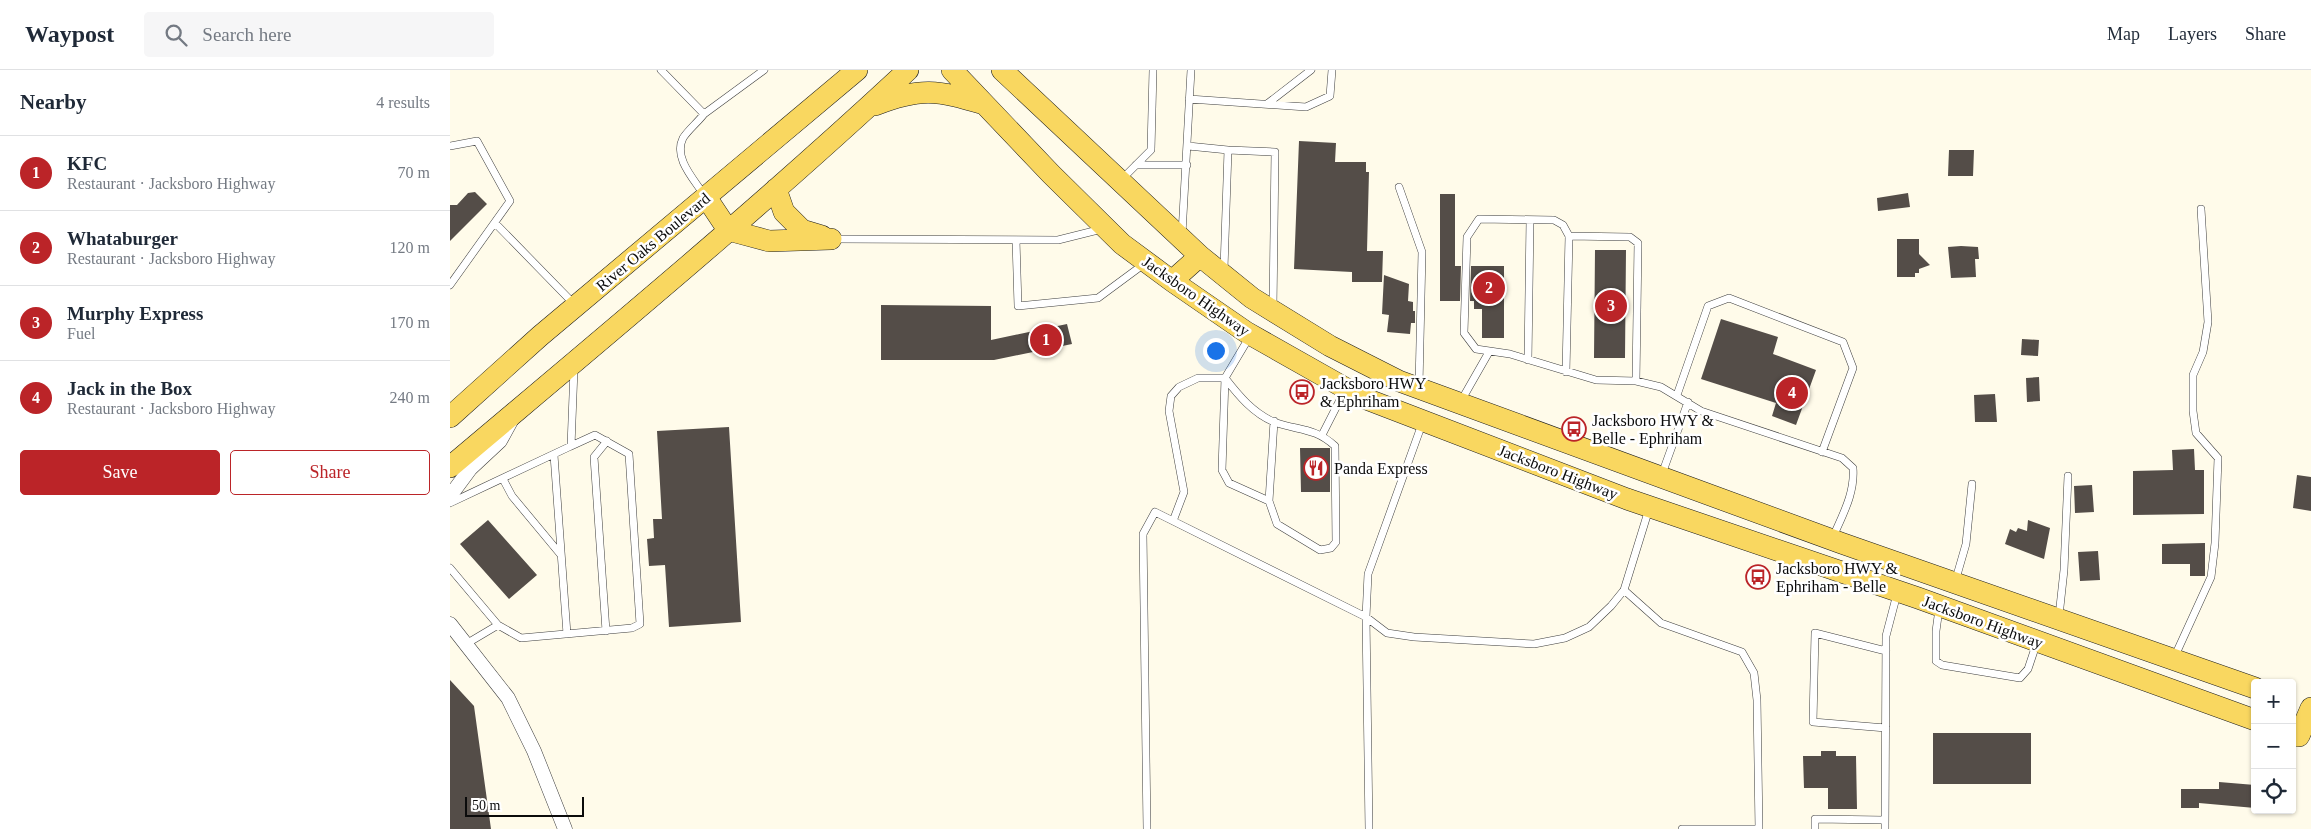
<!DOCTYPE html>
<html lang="en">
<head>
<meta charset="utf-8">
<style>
  :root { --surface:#fff; --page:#f6f6f7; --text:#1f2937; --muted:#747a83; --line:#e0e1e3; --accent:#bb2428 }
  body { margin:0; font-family:Georgia,serif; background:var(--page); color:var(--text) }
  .controls { position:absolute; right:15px; bottom:15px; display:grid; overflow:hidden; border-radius:5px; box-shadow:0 1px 4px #0004 }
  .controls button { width:45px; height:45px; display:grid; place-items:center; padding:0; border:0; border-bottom:1px solid var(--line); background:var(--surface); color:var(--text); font:25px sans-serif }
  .scale { position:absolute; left:15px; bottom:12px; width:119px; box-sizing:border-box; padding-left:5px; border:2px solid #0b0b0b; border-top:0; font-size:14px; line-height:18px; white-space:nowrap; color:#0b0b0b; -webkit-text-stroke:4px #fff; paint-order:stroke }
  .you { position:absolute; left:765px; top:280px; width:18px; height:18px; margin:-12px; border:4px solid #fff; border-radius:50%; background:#1a73e8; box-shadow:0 0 0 8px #1a73e833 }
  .badge { display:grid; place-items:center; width:32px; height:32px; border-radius:50%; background:var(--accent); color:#fff; font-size:16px; font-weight:700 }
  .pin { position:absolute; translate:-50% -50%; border:2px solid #fff; box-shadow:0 1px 5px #0006 }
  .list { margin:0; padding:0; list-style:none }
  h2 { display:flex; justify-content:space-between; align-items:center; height:65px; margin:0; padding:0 20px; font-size:21px }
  h2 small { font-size:16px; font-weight:400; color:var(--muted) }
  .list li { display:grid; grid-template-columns:32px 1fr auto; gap:15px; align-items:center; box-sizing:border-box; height:75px; padding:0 20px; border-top:1px solid var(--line) }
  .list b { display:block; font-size:19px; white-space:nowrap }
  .list p { margin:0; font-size:16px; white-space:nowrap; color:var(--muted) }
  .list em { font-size:16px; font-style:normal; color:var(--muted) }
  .actions { display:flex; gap:10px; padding:15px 20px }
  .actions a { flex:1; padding:11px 0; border:1px solid var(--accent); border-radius:5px; text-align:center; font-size:18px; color:var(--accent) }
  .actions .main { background:var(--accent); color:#fff }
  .icon { flex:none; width:28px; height:28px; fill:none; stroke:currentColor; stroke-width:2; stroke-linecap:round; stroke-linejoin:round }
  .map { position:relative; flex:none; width:1861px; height:759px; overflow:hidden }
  header { display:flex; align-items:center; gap:30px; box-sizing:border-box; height:70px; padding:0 25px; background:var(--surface); border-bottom:1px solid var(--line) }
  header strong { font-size:24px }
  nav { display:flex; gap:28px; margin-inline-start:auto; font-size:18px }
  .search { width:350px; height:45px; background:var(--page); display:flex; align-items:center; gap:12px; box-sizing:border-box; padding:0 18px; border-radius:5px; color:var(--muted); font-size:19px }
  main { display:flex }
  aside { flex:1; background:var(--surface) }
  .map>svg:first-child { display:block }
</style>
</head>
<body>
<header>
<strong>Waypost</strong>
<div class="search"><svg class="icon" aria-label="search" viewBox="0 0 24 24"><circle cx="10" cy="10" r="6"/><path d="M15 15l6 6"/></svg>Search here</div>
<nav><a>Map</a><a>Layers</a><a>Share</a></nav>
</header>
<main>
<aside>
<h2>Nearby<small>4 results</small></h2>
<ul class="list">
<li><span class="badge">1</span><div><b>KFC</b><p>Restaurant · Jacksboro Highway</p></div><em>70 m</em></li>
<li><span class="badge">2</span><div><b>Whataburger</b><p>Restaurant · Jacksboro Highway</p></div><em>120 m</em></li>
<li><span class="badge">3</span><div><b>Murphy Express</b><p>Fuel</p></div><em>170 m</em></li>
<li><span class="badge">4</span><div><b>Jack in the Box</b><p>Restaurant · Jacksboro Highway</p></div><em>240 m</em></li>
</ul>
<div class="actions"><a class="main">Save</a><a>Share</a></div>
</aside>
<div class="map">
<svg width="1861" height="759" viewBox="0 0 1861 759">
  <rect width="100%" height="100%" fill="#fffbea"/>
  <path fill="#544d48" d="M 849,71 L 886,73 L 885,92 L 916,92 L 916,102 L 919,102 L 917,181 L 933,181 L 932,212 L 902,212 L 902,202 L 844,199 Z
    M 1499,80 L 1524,80 L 1523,106 L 1498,106 Z
    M 25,122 L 37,134 L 0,171 L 0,135 L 7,135 L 18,123 Z
    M 1458,123 L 1460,137 L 1428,141 L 1427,128 Z
    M 990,124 L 1005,124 L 1005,196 L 1011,196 L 1010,231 L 990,231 Z
    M 1447,169 L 1469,169 L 1469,184 L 1480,195 L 1469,199 L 1469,203 L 1465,203 L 1465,207 L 1447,207 Z
    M 1511,176 L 1528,177 L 1529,189 L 1525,189 L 1526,207 L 1501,208 L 1498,177 Z
    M 1145,180 L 1176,180 L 1175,288 L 1144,288 Z
    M 1021,196 L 1054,196 L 1054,268 L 1032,268 L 1032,239 L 1024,239 L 1024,231 L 1020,231 Z
    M 934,205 L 959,214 L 958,231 L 963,232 L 963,241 L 965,241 L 965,253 L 961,253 L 960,264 L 937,262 L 939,245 L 932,244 Z
    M 431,235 L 541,236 L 541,270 L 617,254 L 622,274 L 544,290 L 431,290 Z
    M 1271,249 L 1328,267 L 1323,284 L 1366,300 L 1346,355 L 1322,346 L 1326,333 L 1251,309 Z
    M 1572,269 L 1589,270 L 1588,286 L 1571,285 Z
    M 1589,307 L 1590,331 L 1577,332 L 1576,308 Z
    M 1545,324 L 1547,352 L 1525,352 L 1524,325 Z
    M 279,357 L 291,552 L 219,557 L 215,495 L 199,496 L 197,469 L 204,468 L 203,449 L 212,449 L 207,361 Z
    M 850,378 L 880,378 L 880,422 L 851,422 Z
    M 1744,379 L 1745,400 L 1754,400 L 1754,444 L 1683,445 L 1683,401 L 1723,400 L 1722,380 Z
    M 1847,405 L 1861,407 L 1861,441 L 1843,438 Z
    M 1642,415 L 1644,442 L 1625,443 L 1624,416 Z
    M 38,450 L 87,505 L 59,529 L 10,474 Z
    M 1578,450 L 1600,458 L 1594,489 L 1555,474 L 1560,459 L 1566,462 L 1568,458 L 1577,461 Z
    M 1755,473 L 1755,506 L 1740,506 L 1740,494 L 1712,494 L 1712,474 Z
    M 1648,481 L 1650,510 L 1630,511 L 1628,482 Z
    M 0,610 L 24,636 L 41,759 L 0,759 Z
    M 1483,663 L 1581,663 L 1581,714 L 1483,714 Z
    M 1371,681 L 1386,681 L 1386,686 L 1406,686 L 1407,739 L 1378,739 L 1378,718 L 1354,718 L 1353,686 L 1371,686 Z
    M 1769,712 L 1805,715 L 1805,738 L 1749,733 L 1749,738 L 1731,738 L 1731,719 L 1769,719 Z"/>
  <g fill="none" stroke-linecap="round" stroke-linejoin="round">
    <g stroke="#3e3e3e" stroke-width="8">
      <path id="lane" d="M 211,0 L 254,44 L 314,0
        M 739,29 L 856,37 L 880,26 L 882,0
        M 817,34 L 861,0
        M 254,44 C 248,52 238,60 233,68 C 223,88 244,109 254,125
        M 0,76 L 27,71 L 60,131 L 0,215
        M 738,76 L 778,80
        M 686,95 L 737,95
        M 671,110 L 701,80 L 703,0
        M 949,117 L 972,182 L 969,316
        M 45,153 L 125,235
        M 732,164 L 741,0
        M 384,169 L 608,170 L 652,159
        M 566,170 L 568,236 L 648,228 L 694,194
        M 774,199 L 778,80 L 825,82 L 823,238
        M 1078,290 L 1080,150
        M 1116,302 L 1119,166
        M 775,308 C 789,326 803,343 824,352 C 849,361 864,357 885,376 L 886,472 L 881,478 L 870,480 L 827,454 L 819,431 L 779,413 L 772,400 L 775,308 L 800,266
        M 1186,311 L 1188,173 L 1180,167 L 1119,166 L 1113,155 L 1104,150 L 1029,149 L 1017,167 L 1014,263 L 1026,279 L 1060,284 L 1146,310 L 1186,311 L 1211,317 L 1251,341 L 1392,388 L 1403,398 C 1405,423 1393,444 1383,467
        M 1227,325 L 1258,236 L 1279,228 L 1393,272 L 1403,298 L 1372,382
        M 1011,331 L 1039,282
        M 872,365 L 895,320
        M 104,385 L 117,564
        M 1212,404 L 1238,332
        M 53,409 L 62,426 L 111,485
        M 819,431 L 824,351
        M 0,433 L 121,376 L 124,299
        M 723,451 L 734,422 L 719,341 L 721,326 L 729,317 L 748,308 L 775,308
        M 0,498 L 48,555 L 71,568 L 182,558 L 190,554 L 179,384 L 145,365 L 121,376
        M 1505,512 L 1516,474 L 1522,414
        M 1174,520 L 1211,553 L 1292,582 L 1304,603 L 1307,630 L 1309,759
        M 1489,539 L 1486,561 L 1486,591 L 1492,595 L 1570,608 L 1578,599 L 1587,572
        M 1609,546 L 1614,500 L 1618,406
        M 156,561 L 144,387 L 157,371
        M 16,574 L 48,555
        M 1724,588 L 1761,507 L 1765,473 L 1768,388 L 1746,363 L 1743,341 L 1743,305 L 1753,282 L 1758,252 L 1751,139
        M 1436,658 L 1363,652 L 1365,563 L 1436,581
        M 697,759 L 693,464 L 705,442 L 916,547 L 937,563 L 964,567 L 1084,574 L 1115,568 L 1139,557 L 1161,536 L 1174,520 L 1199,439
        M 919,759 L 916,547 L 918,504 L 972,354
        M 1232,759 L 1309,759
        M 1365,759 L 1365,749 L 1435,750
        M 1435,759 L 1436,566 L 1447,524"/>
    </g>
    <g stroke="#3e3e3e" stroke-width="15">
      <path id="street" d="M 0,426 L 20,399 L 50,371 L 61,351
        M 0,554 L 58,628 L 84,681 L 115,759"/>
    </g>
    <g stroke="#1c1c1c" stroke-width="22">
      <path id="primary" d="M 502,0 L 601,104 L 672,174 L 722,211 L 796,262 L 911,327 L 1177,429 L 1468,528 L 1805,650
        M 552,0 L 750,186 L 802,228 L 880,276 L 949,311 L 1391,473 L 1805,618
        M 425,35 C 471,17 487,20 534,34
        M 326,119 L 334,142 L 352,160 L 372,166
        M 256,127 L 278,160 L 319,171 L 381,169
        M 722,211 L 750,186
        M 0,347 L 90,266 L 407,0
        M 0,397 C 154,267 310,138 458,0
        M 1849,666 L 1861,638"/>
    </g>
    <use href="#lane" stroke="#fff" stroke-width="7"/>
    <use href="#street" stroke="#fff" stroke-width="14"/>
    <use href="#primary" stroke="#f9d760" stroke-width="21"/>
  </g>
  <defs>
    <g id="bus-ring" transform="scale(1.25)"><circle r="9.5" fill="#fff" stroke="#bb2428" stroke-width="1.5"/><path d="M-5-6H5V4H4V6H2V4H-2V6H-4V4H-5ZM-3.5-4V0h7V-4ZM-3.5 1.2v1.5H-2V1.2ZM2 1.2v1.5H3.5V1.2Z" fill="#bb2428"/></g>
    <g id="restaurant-ring" transform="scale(1.25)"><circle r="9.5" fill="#fff" stroke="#bb2428" stroke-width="1.5"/><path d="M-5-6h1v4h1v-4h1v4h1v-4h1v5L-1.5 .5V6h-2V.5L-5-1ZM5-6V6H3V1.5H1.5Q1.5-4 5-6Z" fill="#bb2428"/></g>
  </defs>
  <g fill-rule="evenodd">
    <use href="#bus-ring" x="852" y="322"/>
    <use href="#bus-ring" x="1124" y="359"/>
    <use href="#restaurant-ring" x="866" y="398"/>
    <use href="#bus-ring" x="1308" y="507"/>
  </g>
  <g text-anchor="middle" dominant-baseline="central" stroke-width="5" stroke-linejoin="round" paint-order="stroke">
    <g font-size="16" fill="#0b0b0b" stroke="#fff">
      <text transform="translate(203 172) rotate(-40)">River Oaks Boulevard</text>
      <text transform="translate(746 226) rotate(35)">Jacksboro Highway</text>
      <text transform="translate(1108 402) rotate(21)">Jacksboro Highway</text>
      <text transform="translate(1533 552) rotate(20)">Jacksboro Highway</text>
    </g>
    <g font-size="16" fill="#0b0b0b" stroke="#fff" text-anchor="start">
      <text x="870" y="313">Jacksboro HWY<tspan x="870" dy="18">&amp; Ephriham</tspan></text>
      <text x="1142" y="350">Jacksboro HWY &amp;<tspan x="1142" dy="18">Belle - Ephriham</tspan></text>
      <text x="884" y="398">Panda Express</text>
      <text x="1326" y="498">Jacksboro HWY &amp;<tspan x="1326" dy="18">Ephriham - Belle</tspan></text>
    </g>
  </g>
</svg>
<div class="controls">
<button>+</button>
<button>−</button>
<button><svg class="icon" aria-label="locate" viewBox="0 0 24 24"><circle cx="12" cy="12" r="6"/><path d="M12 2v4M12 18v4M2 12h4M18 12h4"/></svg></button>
</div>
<div class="scale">50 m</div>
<div class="you"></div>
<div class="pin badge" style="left:596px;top:270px">1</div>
<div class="pin badge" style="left:1039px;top:218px">2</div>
<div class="pin badge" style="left:1161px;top:236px">3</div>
<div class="pin badge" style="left:1342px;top:323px">4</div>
</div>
</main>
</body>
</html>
